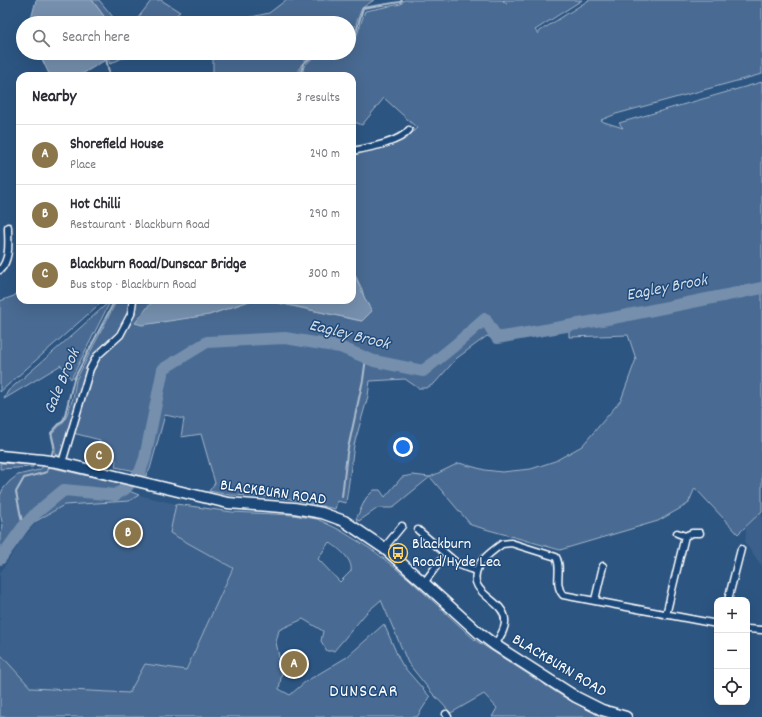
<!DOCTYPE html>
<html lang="en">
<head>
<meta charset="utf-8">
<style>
  :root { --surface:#fff; --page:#f7f7f7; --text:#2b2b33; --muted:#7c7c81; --line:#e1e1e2; --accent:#8a764a }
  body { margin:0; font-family:Dekko,sans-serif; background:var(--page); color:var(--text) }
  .controls { position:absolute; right:12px; bottom:12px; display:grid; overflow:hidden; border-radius:8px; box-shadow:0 4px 16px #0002 }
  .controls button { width:36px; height:36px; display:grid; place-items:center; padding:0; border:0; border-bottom:1px solid var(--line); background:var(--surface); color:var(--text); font:20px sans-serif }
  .you { position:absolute; left:403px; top:447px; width:14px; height:14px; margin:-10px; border:3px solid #fff; border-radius:50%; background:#1a73e8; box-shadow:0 0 0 6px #1a73e833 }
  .badge { display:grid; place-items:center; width:26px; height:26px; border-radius:50%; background:var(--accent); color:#fff; font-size:13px; font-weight:700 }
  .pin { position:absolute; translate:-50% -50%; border:2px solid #fff; box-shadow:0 1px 4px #0006 }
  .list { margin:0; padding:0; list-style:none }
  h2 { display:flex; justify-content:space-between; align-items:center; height:52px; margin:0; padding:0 16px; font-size:17px }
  h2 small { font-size:13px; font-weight:400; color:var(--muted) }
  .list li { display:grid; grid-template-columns:26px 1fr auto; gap:12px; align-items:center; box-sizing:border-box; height:60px; padding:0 16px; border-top:1px solid var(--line) }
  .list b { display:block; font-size:15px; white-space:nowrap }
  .list p { margin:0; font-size:13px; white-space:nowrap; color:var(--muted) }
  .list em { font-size:13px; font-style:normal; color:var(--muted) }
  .icon { flex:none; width:22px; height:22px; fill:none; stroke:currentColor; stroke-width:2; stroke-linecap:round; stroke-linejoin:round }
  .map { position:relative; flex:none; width:762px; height:717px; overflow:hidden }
  .search { position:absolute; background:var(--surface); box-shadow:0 4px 16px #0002; left:16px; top:16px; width:340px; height:44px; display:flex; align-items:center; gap:10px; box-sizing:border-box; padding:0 14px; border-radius:22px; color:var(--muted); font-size:15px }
  .panel { position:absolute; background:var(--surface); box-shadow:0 4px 16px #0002; left:16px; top:72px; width:340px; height:232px; border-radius:12px }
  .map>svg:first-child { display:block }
</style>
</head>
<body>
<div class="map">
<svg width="762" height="717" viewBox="0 0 762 717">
  <rect width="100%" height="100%" fill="#2c5582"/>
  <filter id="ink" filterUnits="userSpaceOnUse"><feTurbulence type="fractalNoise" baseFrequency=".025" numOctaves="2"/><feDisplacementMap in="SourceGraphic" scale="8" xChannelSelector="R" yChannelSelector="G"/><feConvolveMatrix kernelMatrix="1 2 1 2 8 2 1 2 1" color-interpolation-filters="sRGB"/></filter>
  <g filter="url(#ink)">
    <path fill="#3b618b" d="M 139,495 L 176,504 L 171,533 L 233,568 L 185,670 L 145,664 L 129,693 L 31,688 L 0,654 L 0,573 L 23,538 L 38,521 L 64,505 L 129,501 Z
      M 762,511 L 762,566 L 745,543 L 746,531 L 745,528 Z"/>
    <path fill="#486b92" stroke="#a4b5c8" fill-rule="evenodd" d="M 92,0 L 99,0 L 118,23 L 109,23 Z
      M 155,0 L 161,0 L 180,12 L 166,23 L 134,23 L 151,1 Z
      M 286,0 L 374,0 L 362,8 L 351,37 L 349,37 L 349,23 L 238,23 L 243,19 L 269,13 Z
      M 404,0 L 502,0 L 507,4 L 503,0 L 582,0 L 535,30 L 538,34 L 540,31 L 589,0 L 762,0 L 762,74 L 616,114 L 601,120 L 604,122 L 623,128 L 619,123 L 762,82 L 762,511 L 738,534 L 695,488 L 688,504 L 658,521 L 560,550 L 471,525 L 430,477 L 392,508 L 378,508 L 359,521 L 356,519 L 366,498 L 374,490 L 380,490 L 385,497 L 402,477 L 413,475 L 430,477 L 459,463 L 485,470 L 502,472 L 531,469 L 555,461 L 582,446 L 621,400 L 636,359 L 628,335 L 569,337 L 569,329 L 548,331 L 545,334 L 497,341 L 487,336 L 457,358 L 434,384 L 426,388 L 418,388 L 405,379 L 370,381 L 368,396 L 354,445 L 346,503 L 337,501 L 335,509 L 297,500 L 276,497 L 230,495 L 209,491 L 215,483 L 201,434 L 181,437 L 184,419 L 165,415 L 150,469 L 146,476 L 131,470 L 115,467 L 116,461 L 114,457 L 95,453 L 100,440 L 73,433 L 92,370 L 99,358 L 122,337 L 135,300 L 157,300 L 150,304 L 209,315 L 252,300 L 265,300 L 361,321 L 365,301 L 362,289 L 352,269 L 352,156 L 410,134 L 417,128 L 384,98 L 362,125 L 352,121 L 352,76 L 302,76 L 304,66 L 318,53 L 349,53 L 349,41 L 355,41 L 365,11 L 401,4 Z
      M 117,53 L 137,53 L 134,57 L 122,58 L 110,64 L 108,58 Z
      M 213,53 L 312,53 L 301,65 L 297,76 L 213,76 Z
      M 20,290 L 20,300 L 104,300 L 0,392 L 0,301 L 14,296 Z
      M 111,300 L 71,379 L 61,365 L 4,399 L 8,391 L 60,346 Z
      M 117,300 L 131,300 L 128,313 L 118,333 L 99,351 L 60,455 L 55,455 L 55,447 L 52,434 L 65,420 L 73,398 L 76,380 Z
      M 0,463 L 33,465 L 33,467 L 0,469 Z
      M 44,466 L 123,484 L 114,493 L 63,485 L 27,517 L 0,555 L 0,536 L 3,526 L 0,513 L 0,496 L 3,489 L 10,481 L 18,475 L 39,470 Z
      M 129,491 L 139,495 L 129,501 L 64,505 L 26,527 L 39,513 L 65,493 L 115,499 Z
      M 176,504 L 232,512 L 293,515 L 317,519 L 338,529 L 374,551 L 409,579 L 475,640 L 562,696 L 602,717 L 492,717 L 497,708 L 484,694 L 451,713 L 432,693 L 408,663 L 381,600 L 367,612 L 334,651 L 327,651 L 321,641 L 323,631 L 303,619 L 279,630 L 276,642 L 282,672 L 279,689 L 290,695 L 305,682 L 347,657 L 384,624 L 399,659 L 403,666 L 430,697 L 417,717 L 0,717 L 0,654 L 31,688 L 129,693 L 145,664 L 186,670 L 233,568 L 170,533 ZM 329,542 C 338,548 353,559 351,571 L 340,582 L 318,559 Z"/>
    <path fill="#748fad" stroke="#acbcce" d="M 36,0 L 92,0 L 109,23 L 30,23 Z
      M 39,53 L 117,53 L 79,76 L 50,76 Z
      M 352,269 C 359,283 363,298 372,311 L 362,321 L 265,300 L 352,300 Z
      M 157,300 L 252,300 L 209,315 L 142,325 L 135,323 L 150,304 Z"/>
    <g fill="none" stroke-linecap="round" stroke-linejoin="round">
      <path stroke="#acbcce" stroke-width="2" d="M 349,39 L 354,39 L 363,8 L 400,2 L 402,0
        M 106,59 L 110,76
        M 300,76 L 303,64 L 316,53
        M 51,458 L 54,446 L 51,433 L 64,419 L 74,379 L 115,300
        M 342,497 L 347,453 L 363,380 L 366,358
        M 23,527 L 16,492 L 24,478 L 47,472 L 49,464"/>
      <path stroke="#748fad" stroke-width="12" d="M 0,559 L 23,527 L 36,513 L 64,490 L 115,495 L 125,489 L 140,472 L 145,458 L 163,369 L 207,342 L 285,338 L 340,347 L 374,361 L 423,371 L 454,346 L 485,319 L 497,338 L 613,318 L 762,288"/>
      <g stroke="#fff" stroke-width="9">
        <path id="minor" d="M 352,151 C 367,148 399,143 409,130
          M 0,270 C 11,259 8,241 8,227
          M 62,463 L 90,369 L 97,356 L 120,335 L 131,314 L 133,300
          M 418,530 L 459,565 L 476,571
          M 677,533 L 685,536
          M 384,548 L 402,526
          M 424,583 L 440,561
          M 595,600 L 603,566
          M 728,600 L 741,549
          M 666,615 L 685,536 L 692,533 L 700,533
          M 747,629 L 762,630
          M 495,645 C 499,638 506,629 505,620 C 505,599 465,595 478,567 C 481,560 495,549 502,544 L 511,543 L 556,557 C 563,568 553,584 563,595 L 717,624
          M 446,714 L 448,717"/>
      </g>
      <g stroke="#fff" stroke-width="13">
        <path id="trunk" d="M 0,456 L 42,460 L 57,462 L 228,503 L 294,508 L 322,513 L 344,521 L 384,548 L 424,583 L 479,633 L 495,645 L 576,697 L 602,710 L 626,717"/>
      </g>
      <use href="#minor" stroke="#1f4a7a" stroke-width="6"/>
      <use href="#trunk" stroke="#1f4a7a" stroke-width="10"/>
    </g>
  </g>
  <defs>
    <g id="bus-ring" transform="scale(1)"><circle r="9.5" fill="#1f4a7a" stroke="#ffd166" stroke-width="1.5"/><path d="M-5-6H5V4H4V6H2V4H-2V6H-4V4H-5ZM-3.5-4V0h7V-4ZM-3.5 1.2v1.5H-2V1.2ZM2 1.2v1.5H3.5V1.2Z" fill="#ffd166"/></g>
  </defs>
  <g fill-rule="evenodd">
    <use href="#bus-ring" x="398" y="553"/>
  </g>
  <g text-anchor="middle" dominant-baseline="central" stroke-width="3" stroke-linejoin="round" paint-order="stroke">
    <g font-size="16" fill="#fff" stroke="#1f4a7a">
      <text transform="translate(273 493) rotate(8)">BLACKBURN ROAD</text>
      <text transform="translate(559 666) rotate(31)">BLACKBURN ROAD</text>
    </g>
    <g font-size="16" fill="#fff" stroke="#1f4a7a" text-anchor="start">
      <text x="412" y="544">Blackburn<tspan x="412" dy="18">Road/Hyde Lea</tspan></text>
    </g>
    <g font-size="17" font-style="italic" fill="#d5dde6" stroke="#1f4a7a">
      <text transform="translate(667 289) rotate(-11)">Eagley Brook</text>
      <text transform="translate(349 336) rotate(14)">Eagley Brook</text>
      <text transform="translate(63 382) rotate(-67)">Gale Brook</text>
    </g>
    <g font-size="18" letter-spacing="1" fill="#fff" stroke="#1f4a7a">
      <text x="364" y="692">DUNSCAR</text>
    </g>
  </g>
</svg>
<div class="controls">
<button>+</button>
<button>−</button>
<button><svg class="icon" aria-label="locate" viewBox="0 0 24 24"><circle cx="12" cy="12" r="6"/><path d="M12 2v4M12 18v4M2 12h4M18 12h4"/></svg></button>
</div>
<div class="you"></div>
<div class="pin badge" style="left:294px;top:664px">A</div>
<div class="pin badge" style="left:128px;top:533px">B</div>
<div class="pin badge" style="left:99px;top:456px">C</div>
<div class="search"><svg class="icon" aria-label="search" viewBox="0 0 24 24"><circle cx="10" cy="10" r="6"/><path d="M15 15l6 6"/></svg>Search here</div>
<section class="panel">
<h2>Nearby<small>3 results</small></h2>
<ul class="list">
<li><span class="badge">A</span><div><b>Shorefield House</b><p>Place</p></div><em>240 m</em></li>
<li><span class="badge">B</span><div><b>Hot Chilli</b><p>Restaurant · Blackburn Road</p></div><em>290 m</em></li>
<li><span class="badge">C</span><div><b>Blackburn Road/Dunscar Bridge</b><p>Bus stop · Blackburn Road</p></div><em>300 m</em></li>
</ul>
</section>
</div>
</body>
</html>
